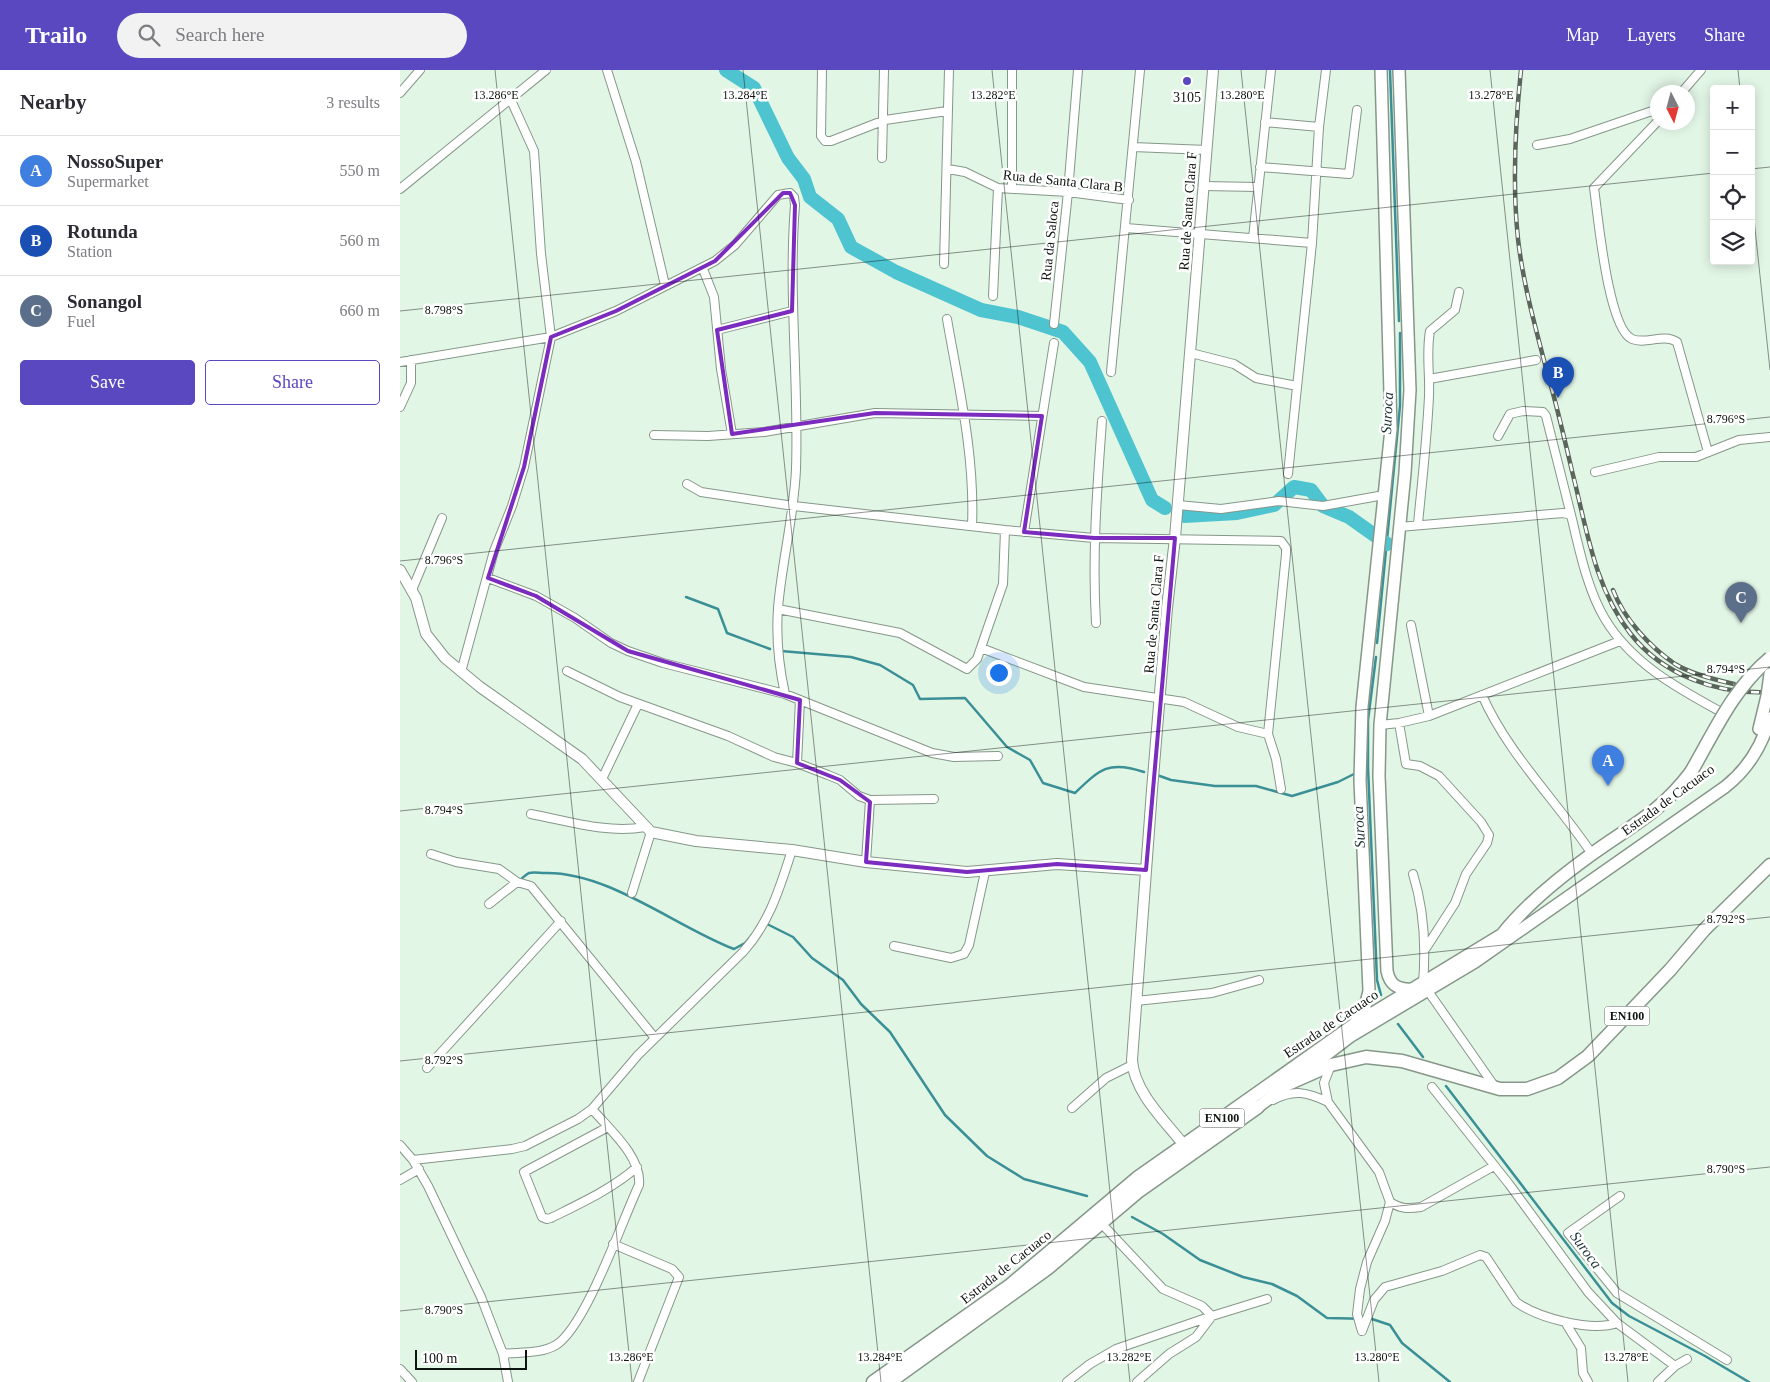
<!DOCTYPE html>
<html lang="en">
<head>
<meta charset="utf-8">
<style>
  :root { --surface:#fff; --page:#f2f2f3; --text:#2b2b33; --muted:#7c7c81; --line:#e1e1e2; --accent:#5948c0 }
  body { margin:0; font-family:Georgia,serif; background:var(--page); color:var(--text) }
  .controls { position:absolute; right:15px; top:15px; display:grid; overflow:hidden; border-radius:5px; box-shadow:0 2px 12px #0003 }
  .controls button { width:45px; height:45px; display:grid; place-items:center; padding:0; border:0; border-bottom:1px solid var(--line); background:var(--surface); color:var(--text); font:25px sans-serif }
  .compass { position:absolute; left:1250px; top:15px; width:45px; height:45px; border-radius:50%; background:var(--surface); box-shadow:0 2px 12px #0003; rotate:174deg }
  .scale { position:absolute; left:15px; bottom:12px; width:112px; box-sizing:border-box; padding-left:5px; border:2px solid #0e140f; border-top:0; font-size:14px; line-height:18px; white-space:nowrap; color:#0e140f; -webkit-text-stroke:4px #fff; paint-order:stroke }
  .you { position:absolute; left:598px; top:602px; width:18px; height:18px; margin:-12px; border:4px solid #fff; border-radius:50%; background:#1a73e8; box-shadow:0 0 0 8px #1a73e833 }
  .badge { display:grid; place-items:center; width:32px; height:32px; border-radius:50%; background:var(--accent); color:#fff; font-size:16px; font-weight:700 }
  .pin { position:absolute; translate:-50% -41px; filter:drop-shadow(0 1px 2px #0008) }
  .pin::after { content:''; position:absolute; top:26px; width:18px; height:15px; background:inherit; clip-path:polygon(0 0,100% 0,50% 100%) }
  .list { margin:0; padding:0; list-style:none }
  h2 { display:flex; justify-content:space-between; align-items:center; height:65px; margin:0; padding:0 20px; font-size:21px }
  h2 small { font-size:16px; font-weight:400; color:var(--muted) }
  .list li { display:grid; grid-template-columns:32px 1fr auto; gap:15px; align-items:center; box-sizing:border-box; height:70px; padding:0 20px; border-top:1px solid var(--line) }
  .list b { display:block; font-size:19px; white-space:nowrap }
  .list p { margin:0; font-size:16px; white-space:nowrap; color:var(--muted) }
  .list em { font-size:16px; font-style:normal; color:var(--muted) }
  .actions { display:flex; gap:10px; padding:15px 20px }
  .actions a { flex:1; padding:11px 0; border:1px solid var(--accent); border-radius:5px; text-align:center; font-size:18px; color:var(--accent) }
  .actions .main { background:var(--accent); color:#fff }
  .icon { flex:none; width:28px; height:28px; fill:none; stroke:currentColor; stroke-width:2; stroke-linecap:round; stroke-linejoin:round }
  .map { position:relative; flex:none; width:1370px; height:1312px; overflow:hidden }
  header { display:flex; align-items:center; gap:30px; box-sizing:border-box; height:70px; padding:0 25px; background:var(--accent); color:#fff }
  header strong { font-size:24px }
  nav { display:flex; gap:28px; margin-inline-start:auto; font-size:18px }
  .search { width:350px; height:45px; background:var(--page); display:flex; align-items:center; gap:12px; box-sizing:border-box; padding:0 18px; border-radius:28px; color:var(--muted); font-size:19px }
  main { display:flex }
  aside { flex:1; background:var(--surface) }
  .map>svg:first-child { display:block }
</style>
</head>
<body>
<header>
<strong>Trailo</strong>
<div class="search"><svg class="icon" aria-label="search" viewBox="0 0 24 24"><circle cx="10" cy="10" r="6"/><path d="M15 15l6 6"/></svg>Search here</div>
<nav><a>Map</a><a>Layers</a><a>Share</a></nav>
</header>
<main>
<aside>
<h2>Nearby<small>3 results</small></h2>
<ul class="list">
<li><span class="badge" style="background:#3f7fe0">A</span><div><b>NossoSuper</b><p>Supermarket</p></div><em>550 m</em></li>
<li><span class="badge" style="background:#1a4fb4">B</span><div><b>Rotunda</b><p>Station</p></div><em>560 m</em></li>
<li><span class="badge" style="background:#5c6f8a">C</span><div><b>Sonangol</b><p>Fuel</p></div><em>660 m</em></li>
</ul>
<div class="actions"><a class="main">Save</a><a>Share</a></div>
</aside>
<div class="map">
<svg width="1370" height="1312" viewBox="0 0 1370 1312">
  <rect width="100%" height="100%" fill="#e2f6e6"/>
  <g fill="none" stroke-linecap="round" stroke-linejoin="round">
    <path stroke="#3b8f96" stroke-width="2.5" d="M 990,0 L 999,251
      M 286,527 L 318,539 L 327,563 L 370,579
      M 977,573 L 1000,336 L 1000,263
      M 381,581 L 451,587 L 480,595 L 513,615 L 520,629 L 565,628 L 607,677 L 630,690 L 643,713 L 675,723 C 700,699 709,690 744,702
      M 976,587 L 968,650 L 968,697 L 977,910 L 981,925
      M 757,705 L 771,710 L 815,716 L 856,716 L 892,726 L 938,712 L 956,703
      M 120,810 C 123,808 126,804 129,803 C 133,802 140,803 144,803 C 208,801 276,857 334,879 L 345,873 L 359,857
      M 365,853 L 393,867 L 412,888 L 443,910 L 461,934 L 490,962 L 545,1045 L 587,1086 L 624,1109 L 687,1126
      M 998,954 L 1023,987
      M 1046,1016 L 1212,1233 L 1229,1246 L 1305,1286 L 1349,1312
      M 732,1147 L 763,1164 L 800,1190 L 843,1207 L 872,1214 L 897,1226 L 927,1248 L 972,1249 L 990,1255 L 1002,1273 L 1050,1312"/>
    <path stroke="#4ec4d0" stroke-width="14" d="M 326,0 L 354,18 L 388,88 L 404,109 L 410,127 L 438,149 L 451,177 L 496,202 L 581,240 L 618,247 L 663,262 L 690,292 L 752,430 L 765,438
      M 784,446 L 837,443 L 874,435 L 894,417 L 911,420 L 923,436 L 949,447 L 987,474"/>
    <g stroke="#869789" stroke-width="10">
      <path id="minor" d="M 207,0 L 236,92 L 265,215
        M 422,0 L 421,66 L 425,71 L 431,71 L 485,50 L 547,41
        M 1282,22 L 1301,0
        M 0,23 L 20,0
        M 1258,51 L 1194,118 C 1198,145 1208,259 1232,269 C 1246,275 1263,263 1277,272 L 1308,382
        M 865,52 L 919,57
        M 1137,75 L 1170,69 L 1252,41 L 1258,44
        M 733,77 L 807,80
        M 482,88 L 484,0
        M 860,97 L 949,104 L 957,40
        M 548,99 L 565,102 L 598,118 L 668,122 L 729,130
        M 803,116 L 858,117
        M 0,119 L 146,0
        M 612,119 L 612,0
        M 726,158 L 912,173
        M 853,168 L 871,0
        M 544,194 L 549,0
        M 303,199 L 314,227 L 321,299 L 332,364
        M 593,226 L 598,118
        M 547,249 C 559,318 575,386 572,456
        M 654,254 L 668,122 L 678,0
        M 317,260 L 392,241
        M 791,283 L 834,294 L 856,308 L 897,316
        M 0,292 L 151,267 L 216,241 L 315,191 L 335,175 L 378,125 L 390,123 L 394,127 L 395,135 C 388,223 399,311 396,399 C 394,446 382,491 378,538 C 376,566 379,597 385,624
        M 711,302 L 740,0
        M 1029,309 L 1136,290
        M 0,337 L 11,313 L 11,290
        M 254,365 L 308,366 L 364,362 L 475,343 L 642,346
        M 1098,366 L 1110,344 L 1123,341 L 1143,342 L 1146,346 L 1171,445
        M 1195,402 L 1259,387 L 1296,387 L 1339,370 L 1370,367
        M 888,404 L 912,173 L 919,57 L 926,0
        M 287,414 L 301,422 L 394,436 L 605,460 L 694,468 L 881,471 L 886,478 L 886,484 L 868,664 L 876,689 L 881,719
        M 778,435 L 821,439 L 879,431 L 923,436 L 984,425
        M 1018,454 C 1022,412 1027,369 1029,326 C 1030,304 1026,283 1030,261 L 1055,240 L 1059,222
        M 999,457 L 1163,443 L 1171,445 C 1179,478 1187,519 1205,549 C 1232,594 1279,619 1323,643
        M 624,462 L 654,273
        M 88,508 L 136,526 L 175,548 L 211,573 L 228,581 L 263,593 L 385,624 L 532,683 L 554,687 L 598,686
        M 12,520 L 42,448
        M 378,539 L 500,563 L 567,599 L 577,589 L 603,514 L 605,460
        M 696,553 C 692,485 697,419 702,351
        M 1011,555 L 1029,646
        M 581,578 L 684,617 L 784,632 L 838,657 L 868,664
        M 167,601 L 220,627 L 328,666 L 374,687 L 397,693 L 428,705 L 440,710 L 459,726 L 470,730 L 466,792
        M 61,602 L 94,481 L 112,436 L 124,397 L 151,267 L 141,184 L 134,81 L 110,28
        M 1082,625 C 1108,684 1156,730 1192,784
        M 999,653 L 1006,694 L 1020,696 L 1039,706 L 1081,752 L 1089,765 L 1087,773 L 1066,804 L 1055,833 L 1026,878
        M 980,655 L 999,653 L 1029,646 L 1220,571
        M 397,693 L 400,630
        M 202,709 L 238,634
        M 470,730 L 534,729
        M 131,744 C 168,751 208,764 245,757
        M 31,784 L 56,792 L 99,799 L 117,812 L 131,816 L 255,968
        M 1013,804 C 1024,839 1026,877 1023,913
        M 232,823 L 251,762
        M 89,834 L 117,812
        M 494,876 L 551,888 L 564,884 L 569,875 L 585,802
        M 1028,921 L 1095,1017
        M 736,931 L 812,923 L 859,910
        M 931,995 L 924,1013 L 928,1032 L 979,1102 L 990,1132 L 985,1151 L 967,1192 L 960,1219 L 957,1244 L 962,1261
        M 27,998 L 161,851
        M 1032,1017 L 1109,1114 L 1188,1222 L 1217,1253
        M 873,1030 C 894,1019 907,1022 928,1032
        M 672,1038 L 706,1008 L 732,995
        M 208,1057 L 124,1102 L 142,1147 L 147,1149 L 151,1148 C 181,1133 212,1119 237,1097
        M 0,1075 L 13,1090 L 28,1116 L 81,1227 L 103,1284 L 108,1312
        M 13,1090 L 112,1079 L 125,1076 L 178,1049 L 192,1039 L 238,985 L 343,882 C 370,852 380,817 392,780
        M 0,1110 L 19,1099
        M 1220,1126 L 1168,1163 L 1217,1223 L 1327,1290
        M 990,1132 C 1001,1139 1008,1139 1021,1137 L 1094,1096
        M 701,1153 L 763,1219 L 802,1236 L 812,1246 L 867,1229
        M 213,1174 L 272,1199 L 279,1207 L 238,1312
        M 1165,1252 L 1181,1278 L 1183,1303 L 1188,1312
        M 962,1261 L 974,1230 L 985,1217 L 1042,1201 L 1080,1185 L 1086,1187 L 1116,1232 C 1138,1248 1191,1262 1217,1253 L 1275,1296 L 1258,1312
        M 103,1284 C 119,1282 141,1284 156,1275 C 186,1256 222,1151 239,1115 C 242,1087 209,1059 192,1039
        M 1275,1296 L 1287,1289
        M 0,1299 L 12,1312
        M 667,1312 L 690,1294 L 716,1279 L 812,1246
        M 737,1312 L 769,1284 L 796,1267 L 812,1246"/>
    </g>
    <g stroke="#869789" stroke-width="12">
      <path id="tertiary" d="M 0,500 L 16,528 L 26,564 L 45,588 L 80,617 L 182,689 L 251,762 L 296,771 L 392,780 L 466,792 L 567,802 L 657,794 L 746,800
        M 784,1075 C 765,1051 734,1022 732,990 L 752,720 L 767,538 L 775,468 L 813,0"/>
    </g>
    <g stroke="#869789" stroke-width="14">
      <path id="secondary" d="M 999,0 L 1010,320 L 1005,403 L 980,655 L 979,706 L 987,901 C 990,916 999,920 1013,919
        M 1359,659 L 1367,626
        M 954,955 L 965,937 L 969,921 L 960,710 L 962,637 L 991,359 L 981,0
        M 858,1037 L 951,966 L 1075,892 L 1325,717 C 1348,699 1362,676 1370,648"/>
    </g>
    <g stroke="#869789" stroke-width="15">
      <path id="primary" d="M 888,1014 L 931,995 L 966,987 L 1002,991 L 1100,1019 L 1127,1019 L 1158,1008 L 1188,986 L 1270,900 L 1304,860 L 1370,795
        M 473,1312 L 609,1216 L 737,1108 L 784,1075 L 954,955 L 1102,865 C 1126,834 1160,807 1192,784 C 1232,755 1260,743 1291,702
        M 490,1312 L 647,1199 L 739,1121 L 858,1037"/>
    </g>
    <use href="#minor" stroke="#fff" stroke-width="8"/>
    <use href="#tertiary" stroke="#fff" stroke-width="10"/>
    <use href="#secondary" stroke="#fff" stroke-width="11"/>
    <use href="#primary" stroke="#fff" stroke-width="12"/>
    <g stroke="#5a655c" stroke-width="4.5">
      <path id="rail" d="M 1121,0 C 1115,57 1112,112 1118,169 C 1123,213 1135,256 1146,298 C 1156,332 1164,367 1172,401 C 1186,455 1194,517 1230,563 C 1262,605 1318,625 1370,622
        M 1213,520 C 1224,549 1250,577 1275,594 C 1291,604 1316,610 1334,614"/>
    </g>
    <use href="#rail" stroke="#fff" stroke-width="2.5" stroke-dasharray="8" stroke-linecap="butt"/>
    <g stroke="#869789" stroke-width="14" stroke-linecap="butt">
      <path id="secondary-bridge" d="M 1367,626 L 1370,604"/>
    </g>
    <g stroke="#869789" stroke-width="15" stroke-linecap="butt">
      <path id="primary-bridge" d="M 1291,702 C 1315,661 1332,620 1370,588"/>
    </g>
    <use href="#secondary-bridge" stroke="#fff" stroke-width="11"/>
    <use href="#primary-bridge" stroke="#fff" stroke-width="12"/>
  </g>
  <path fill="none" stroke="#7b2cbf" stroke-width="4" stroke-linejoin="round" d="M 383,123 L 390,123 L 395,135 L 392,241 L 317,260 L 332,364 L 475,343 L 642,346 L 624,462 L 694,468 L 775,468 L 746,800 L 657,794 L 567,802 L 466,792 L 470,732 L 440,710 L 397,693 L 400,630 L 228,581 L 136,526 L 88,508 L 124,397 L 151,267 L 216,241 L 315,191 Z"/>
  <path fill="none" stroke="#0e140f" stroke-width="1" stroke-opacity="0.45" d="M 95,0 L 232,1312M 343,0 L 481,1312M 592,0 L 730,1312M 841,0 L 979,1312M 1090,0 L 1228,1312M 1338,0 L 1340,19M 1351,99 L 1370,97M 1351,121 L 1370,300M 0,241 L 1314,103M 0,491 L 1370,347M 0,741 L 1370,597M 0,991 L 1370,847M 0,1241 L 1370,1097"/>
  <circle fill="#5948c0" stroke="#fff" stroke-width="2" cx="787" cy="11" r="5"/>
  <g text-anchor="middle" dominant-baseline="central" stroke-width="5" stroke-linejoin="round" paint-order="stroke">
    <g fill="#fff" stroke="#565a57" stroke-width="1">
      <rect x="1204.5" y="936.5" width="45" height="19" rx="4"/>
      <rect x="799.5" y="1038.5" width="45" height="19" rx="4"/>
    </g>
    <g font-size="12" font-weight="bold" fill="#0e140f">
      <text x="1227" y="946">EN100</text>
      <text x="822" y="1048">EN100</text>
    </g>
    <g font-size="14" fill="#0e140f" stroke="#fff">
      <text x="787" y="27">3105</text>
    </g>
    <g font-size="14" fill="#0e140f" stroke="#fff">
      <text transform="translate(663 111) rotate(6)">Rua de Santa Clara B</text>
      <text transform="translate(788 141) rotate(-86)">Rua de Santa Clara F</text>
      <text transform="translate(650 171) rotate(-84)">Rua da Saloca</text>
      <text transform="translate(754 544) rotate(-85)">Rua de Santa Clara F</text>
      <text transform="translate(1268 730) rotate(-36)">Estrada de Cacuaco</text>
      <text transform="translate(931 954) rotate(-34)">Estrada de Cacuaco</text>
      <text transform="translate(606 1197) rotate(-38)">Estrada de Cacuaco</text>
    </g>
    <g font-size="15" font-style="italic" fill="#1e3336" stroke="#fff">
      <text transform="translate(987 343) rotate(-87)">Suroca</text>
      <text transform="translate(959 757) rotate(-93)">Suroca</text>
      <text transform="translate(1186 1180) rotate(53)">Suroca</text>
    </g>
  </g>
  <g font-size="12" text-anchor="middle" fill="#0e140f" stroke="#fff" stroke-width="5" stroke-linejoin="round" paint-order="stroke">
    <text x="96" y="29">13.286°E</text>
    <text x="345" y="29">13.284°E</text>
    <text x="593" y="29">13.282°E</text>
    <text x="842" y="29">13.280°E</text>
    <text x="1091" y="29">13.278°E</text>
    <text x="44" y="244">8.798°S</text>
    <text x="1326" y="353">8.796°S</text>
    <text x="44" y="494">8.796°S</text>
    <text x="1326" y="603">8.794°S</text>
    <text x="44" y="744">8.794°S</text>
    <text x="1326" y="853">8.792°S</text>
    <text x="44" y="994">8.792°S</text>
    <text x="1326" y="1103">8.790°S</text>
    <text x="44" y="1244">8.790°S</text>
    <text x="231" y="1291">13.286°E</text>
    <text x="480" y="1291">13.284°E</text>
    <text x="729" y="1291">13.282°E</text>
    <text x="977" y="1291">13.280°E</text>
    <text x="1226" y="1291">13.278°E</text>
  </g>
</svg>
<div class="controls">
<button>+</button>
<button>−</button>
<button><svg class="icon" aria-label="locate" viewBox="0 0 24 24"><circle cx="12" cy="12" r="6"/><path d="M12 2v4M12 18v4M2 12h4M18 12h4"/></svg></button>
<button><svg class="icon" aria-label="layers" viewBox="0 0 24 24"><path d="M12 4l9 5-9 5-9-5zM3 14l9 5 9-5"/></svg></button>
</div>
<svg class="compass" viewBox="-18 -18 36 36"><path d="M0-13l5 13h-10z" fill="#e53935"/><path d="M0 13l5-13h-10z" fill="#7c7c81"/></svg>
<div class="scale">100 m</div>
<div class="you"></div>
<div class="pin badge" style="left:1208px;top:716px;background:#3f7fe0">A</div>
<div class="pin badge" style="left:1158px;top:328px;background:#1a4fb4">B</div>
<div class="pin badge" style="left:1341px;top:553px;background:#5c6f8a">C</div>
</div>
</main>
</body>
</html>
